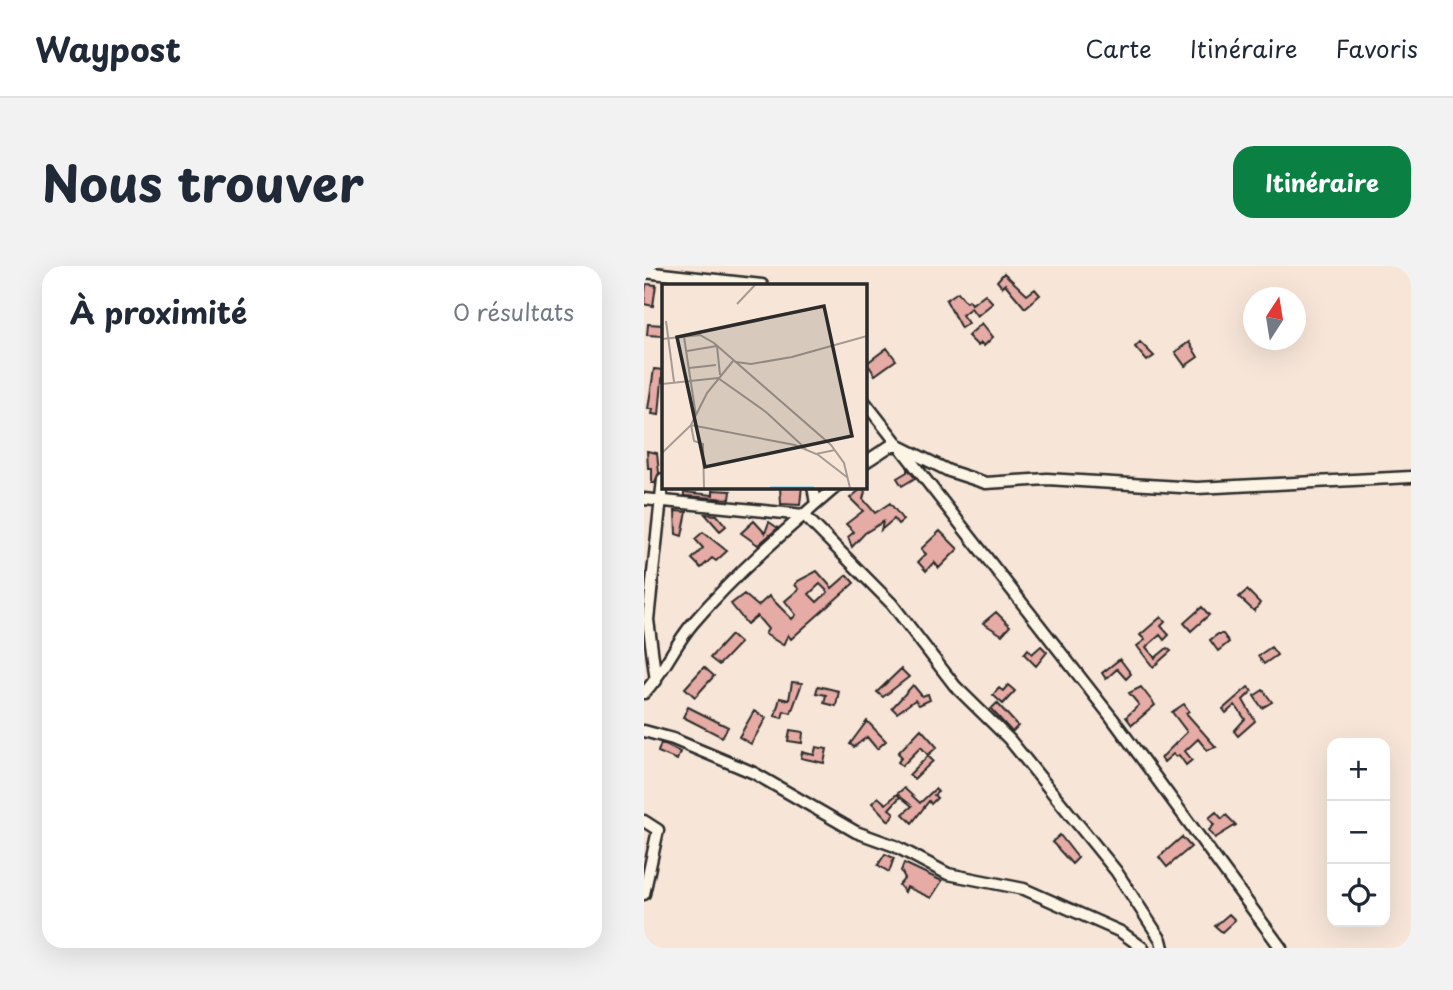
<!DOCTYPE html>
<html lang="fr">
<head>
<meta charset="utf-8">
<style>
  :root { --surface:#fff; --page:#f2f2f3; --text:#1f2937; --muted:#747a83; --line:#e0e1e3; --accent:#0b8043 }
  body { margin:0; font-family:"Playpen Sans",sans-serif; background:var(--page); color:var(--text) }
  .controls { position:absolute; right:21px; bottom:21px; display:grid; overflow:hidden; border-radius:14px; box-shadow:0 7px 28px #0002 }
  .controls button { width:63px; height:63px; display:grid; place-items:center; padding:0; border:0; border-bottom:2px solid var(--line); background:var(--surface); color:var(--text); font:35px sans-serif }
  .compass { position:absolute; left:599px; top:21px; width:63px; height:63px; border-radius:50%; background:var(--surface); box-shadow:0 7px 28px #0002; rotate:12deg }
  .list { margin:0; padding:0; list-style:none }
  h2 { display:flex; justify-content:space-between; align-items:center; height:91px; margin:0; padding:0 28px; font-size:30px }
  h2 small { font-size:23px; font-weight:400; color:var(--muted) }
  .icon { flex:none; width:38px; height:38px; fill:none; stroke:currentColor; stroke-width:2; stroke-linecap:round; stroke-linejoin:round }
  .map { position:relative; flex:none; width:767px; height:682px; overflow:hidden; border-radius:21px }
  header { display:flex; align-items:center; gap:42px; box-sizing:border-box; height:98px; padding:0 35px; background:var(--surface); border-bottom:2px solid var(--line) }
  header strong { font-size:33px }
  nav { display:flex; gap:38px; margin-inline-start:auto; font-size:24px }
  .intro { display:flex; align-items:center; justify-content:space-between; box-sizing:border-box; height:168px; padding:0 42px }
  h1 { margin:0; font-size:49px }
  .button { padding:18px 32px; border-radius:21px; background:var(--accent); color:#fff; font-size:24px; font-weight:700 }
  main { display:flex; gap:42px; padding:0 42px }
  aside { flex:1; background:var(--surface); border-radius:21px; box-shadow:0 7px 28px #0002 }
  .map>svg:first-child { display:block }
</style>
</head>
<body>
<header>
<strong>Waypost</strong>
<nav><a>Carte</a><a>Itinéraire</a><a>Favoris</a></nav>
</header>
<div class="intro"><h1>Nous trouver</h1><a class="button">Itinéraire</a></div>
<main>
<aside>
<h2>À proximité<small>0 résultats</small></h2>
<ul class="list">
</ul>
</aside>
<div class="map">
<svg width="767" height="682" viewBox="0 0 767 682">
  <rect width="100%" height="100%" fill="#f7e6d8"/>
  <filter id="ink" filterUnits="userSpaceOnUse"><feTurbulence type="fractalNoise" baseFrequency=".0143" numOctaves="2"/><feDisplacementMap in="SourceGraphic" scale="14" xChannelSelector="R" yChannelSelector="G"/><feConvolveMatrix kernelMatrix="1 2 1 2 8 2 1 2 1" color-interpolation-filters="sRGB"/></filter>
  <g filter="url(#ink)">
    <path fill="#e5aba4" stroke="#2b2b2b" stroke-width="2" fill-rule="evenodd" d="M 360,7 L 383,29 L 391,23 L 396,29 L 381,42 L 361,18 L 358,21 L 353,15 Z
      M 2,18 L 12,19 L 9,40 L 0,38 Z
      M 314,26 L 322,36 L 325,34 L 328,38 L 341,28 L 349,37 L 333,50 L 327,42 L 318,49 L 324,57 L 317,62 L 302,34 Z
      M 338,57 L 349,71 L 340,80 L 337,77 L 334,80 L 324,70 Z
      M 4,58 L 19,59 L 19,70 L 3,69 Z
      M 496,76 L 510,90 L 503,95 L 491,81 Z
      M 545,76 L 554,91 L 541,100 L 531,86 Z
      M 243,82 L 252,94 L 231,109 L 223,97 Z
      M 10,103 L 19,104 L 15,149 L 8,148 L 9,143 L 4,143 Z
      M 3,185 L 13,187 L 15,207 L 11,217 L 8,217 L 8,202 L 4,202 Z
      M 263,202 L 271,212 L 258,220 L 253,212 L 263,206 Z
      M 147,220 L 158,220 L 156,239 L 137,238 L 136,221 Z
      M 217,223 L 221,226 L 219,233 L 231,247 L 246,237 L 259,254 L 254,258 L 250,253 L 237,264 L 239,256 L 221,267 L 208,281 L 204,271 L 210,266 L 202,258 L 219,245 L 206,232 Z
      M 69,224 L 87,225 L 86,233 L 40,230 L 40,226 L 69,229 Z
      M 31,245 L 43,246 L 38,270 L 32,268 Z
      M 61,248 L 73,249 L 82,260 L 76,265 Z
      M 110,255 L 121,267 L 125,256 L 134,262 L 114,279 L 97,267 Z
      M 296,265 L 314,283 L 295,302 L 290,296 L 282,305 L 274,296 L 282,288 L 277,283 Z
      M 59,266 L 83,285 L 72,295 L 68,292 L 57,302 L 48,293 L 59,282 L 51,273 Z
      M 173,305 L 188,322 L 203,309 L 210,317 L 147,373 L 144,369 L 139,379 L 121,368 L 124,363 L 113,350 L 103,358 L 87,338 L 100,328 L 114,340 L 125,330 L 148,353 L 152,349 L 141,335 L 155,323 L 151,319 L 154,315 ZM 176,318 L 184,326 L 173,336 L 165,328 Z
      M 603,324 L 616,337 L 610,345 L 595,331 Z
      M 558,341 L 565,349 L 547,365 L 540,357 Z
      M 352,346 L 366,360 L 358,369 L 339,357 Z
      M 517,351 L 521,356 L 517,360 L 525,369 L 520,374 L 516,369 L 502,381 L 511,392 L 523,382 L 527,385 L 509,401 L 493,380 L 501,374 L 496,369 Z
      M 574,368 L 579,368 L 585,376 L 574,385 L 566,374 Z
      M 87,369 L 96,377 L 75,399 L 66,392 Z
      M 397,380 L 403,386 L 392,400 L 380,388 L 384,383 L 388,388 Z
      M 627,381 L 633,389 L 620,398 L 614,390 Z
      M 476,393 L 487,408 L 482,413 L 473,403 L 462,413 L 458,407 Z
      M 60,401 L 70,410 L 51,431 L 41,422 Z
      M 257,403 L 265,411 L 239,431 L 233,426 Z
      M 148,416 L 158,417 L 147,447 L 140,445 L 138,452 L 131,450 L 136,432 L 145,434 Z
      M 269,419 L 278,430 L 284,428 L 286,434 L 275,439 L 271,434 L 253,447 L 248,442 Z
      M 364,419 L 371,425 L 359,438 L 349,429 L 355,422 L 359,425 Z
      M 174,420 L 195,425 L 192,440 L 180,437 L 182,429 L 172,427 Z
      M 497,421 L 511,439 L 488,459 L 482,451 L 495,439 L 485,427 Z
      M 604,421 L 608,425 L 599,434 L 611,455 L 594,470 L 590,465 L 601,453 L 591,439 L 582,447 L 579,443 Z
      M 619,424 L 628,436 L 618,442 L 610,430 Z
      M 353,437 L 374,460 L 368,466 L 347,443 Z
      M 540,438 L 545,445 L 542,447 L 572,481 L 563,484 L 554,473 L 541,485 L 548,494 L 542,499 L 535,489 L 532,491 L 529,488 L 520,496 L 517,492 L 543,466 L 528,446 Z
      M 44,441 L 84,461 L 78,471 L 39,451 Z
      M 110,445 L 122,452 L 107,478 L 95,471 Z
      M 223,455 L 242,475 L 233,483 L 223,471 L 210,481 L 206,478 Z
      M 277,463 L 293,481 L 284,489 L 277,481 L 258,500 L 254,496 L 258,491 L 254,487 Z
      M 146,464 L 159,466 L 158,477 L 144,475 Z
      M 17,477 L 36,486 L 33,494 L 14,486 Z
      M 172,481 L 183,483 L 180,497 L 157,492 L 158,486 L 170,489 Z
      M 284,490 L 289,495 L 270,513 L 265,509 Z
      M 260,522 L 276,537 L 291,523 L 294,526 L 290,529 L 293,532 L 287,538 L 285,535 L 268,557 L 259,548 L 268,540 L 253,528 Z
      M 253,528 L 256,531 L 245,543 L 250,547 L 245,555 L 228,537 L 234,531 L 242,538 Z
      M 572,546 L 578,553 L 582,549 L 592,559 L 571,572 L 565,564 L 570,559 L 565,552 Z
      M 416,569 L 434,592 L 428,598 L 408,576 Z
      M 538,571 L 547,581 L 523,601 L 515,591 Z
      M 241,588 L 250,592 L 245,606 L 234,599 Z
      M 260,597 L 298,615 L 287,632 L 263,621 L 261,626 L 255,619 L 261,612 L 257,605 Z
      M 585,648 L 591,654 L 578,666 L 571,660 Z"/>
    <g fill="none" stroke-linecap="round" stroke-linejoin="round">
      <g stroke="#2b2b2b" stroke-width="15">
        <path id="minor" d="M 0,6 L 118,19
          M 220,135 L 468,452 L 637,682
          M 220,197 L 246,180 L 255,180 L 305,205 L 342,217 L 403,213 L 553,222 L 767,211
          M 169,220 L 172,238
          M 0,233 L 160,249 L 248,338 L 311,420 L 365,473 L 472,605 L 517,674 L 519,682
          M 12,415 L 4,354 L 19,213
          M 0,427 C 20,406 30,379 49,357 C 92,307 143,263 193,220
          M 0,465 L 29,473 L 110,507 L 212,566 L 251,580 L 304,608 L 380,623 L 477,666 L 499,682
          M 0,555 L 14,564 L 0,628"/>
      </g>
      <use href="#minor" stroke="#fcf5e5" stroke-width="10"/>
    </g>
  </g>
  <g transform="translate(18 18)">
    <rect width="205" height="205" fill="#f7e6d8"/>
    <path fill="none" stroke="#8ad1ec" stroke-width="3.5" d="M 108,204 L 152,204"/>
    <path fill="none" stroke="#a59b93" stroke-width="2" d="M 75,20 L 93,1M 4,37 L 12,98M 22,53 L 34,132M 0,55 L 38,51 L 52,59 L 169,161 L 182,179 L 188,204M 25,67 L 55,62 L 58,91M 74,78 L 89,80 L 130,73 L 205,52M 27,84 L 54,81M 0,100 L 56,94 L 104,128 L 144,165M 0,169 L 29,141 L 133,161 L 154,170 L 173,166M 155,170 L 186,194M 42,204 L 41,160 L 32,157 L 29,141 L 45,109 L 71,77"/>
    <path fill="#2b2b2b" fill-opacity="0.15" stroke="#2b2b2b" stroke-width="3.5" d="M 162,22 L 190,152 L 43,183 L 15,53 Z"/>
    <rect width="205" height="205" fill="none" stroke="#2b2b2b" stroke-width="3.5"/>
  </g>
</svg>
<div class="controls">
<button>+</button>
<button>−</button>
<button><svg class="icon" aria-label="locate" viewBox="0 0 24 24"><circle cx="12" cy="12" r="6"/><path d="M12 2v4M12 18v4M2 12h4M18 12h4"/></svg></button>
</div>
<svg class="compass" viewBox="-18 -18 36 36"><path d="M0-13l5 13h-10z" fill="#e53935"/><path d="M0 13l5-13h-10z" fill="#747a83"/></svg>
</div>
</main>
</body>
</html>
